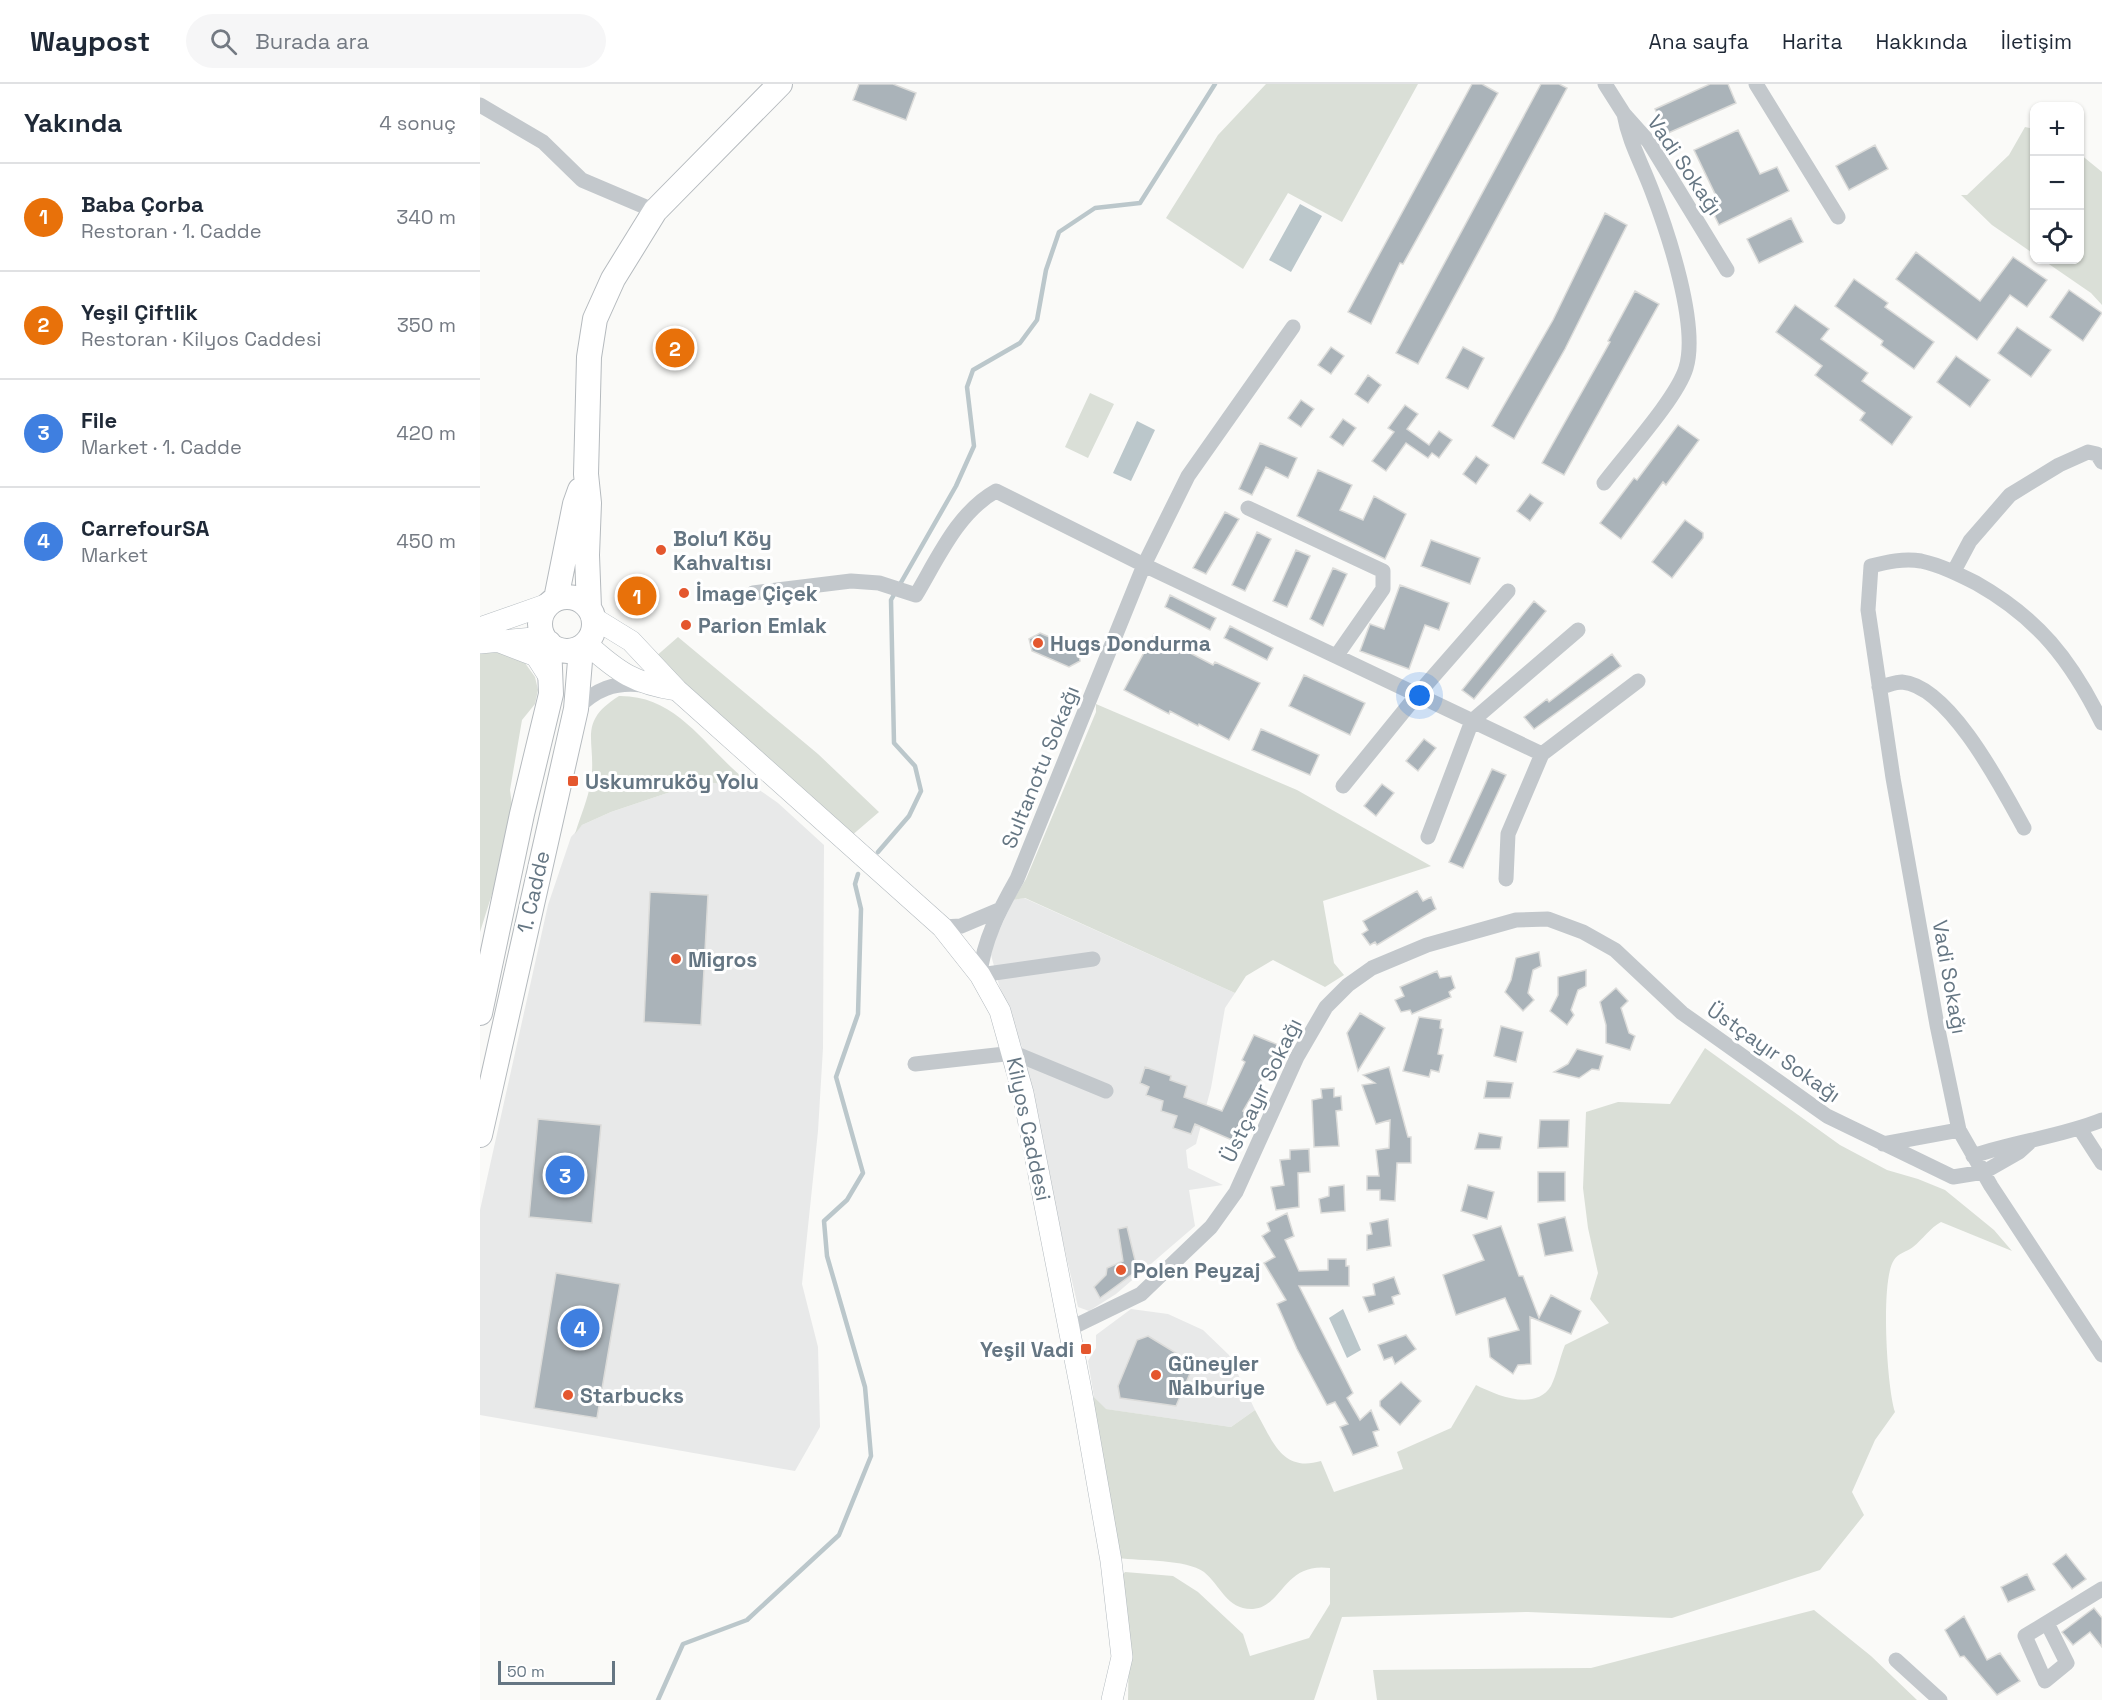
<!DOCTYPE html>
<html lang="tr">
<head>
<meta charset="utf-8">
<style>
  :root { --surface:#fff; --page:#f6f6f7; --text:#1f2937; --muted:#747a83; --line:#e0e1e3; --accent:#e4572e }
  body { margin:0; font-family:"Space Grotesk",sans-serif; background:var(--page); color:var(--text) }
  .controls { position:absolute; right:18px; top:18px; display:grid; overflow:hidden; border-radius:12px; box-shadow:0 2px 4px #0004 }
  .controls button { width:54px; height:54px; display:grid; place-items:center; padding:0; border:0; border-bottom:2px solid var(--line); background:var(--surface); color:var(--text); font:30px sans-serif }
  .scale { position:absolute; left:18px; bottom:15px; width:117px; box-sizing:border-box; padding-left:6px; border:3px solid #657683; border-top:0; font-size:16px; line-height:21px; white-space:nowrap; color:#657683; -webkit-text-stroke:4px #fff; paint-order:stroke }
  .you { position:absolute; left:940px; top:612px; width:21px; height:21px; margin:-15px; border:4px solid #fff; border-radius:50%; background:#1a73e8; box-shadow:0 0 0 9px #1a73e833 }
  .badge { display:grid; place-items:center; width:39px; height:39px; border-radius:50%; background:var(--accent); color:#fff; font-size:20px; font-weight:700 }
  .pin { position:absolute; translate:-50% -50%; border:3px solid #fff; box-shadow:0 2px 6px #0006 }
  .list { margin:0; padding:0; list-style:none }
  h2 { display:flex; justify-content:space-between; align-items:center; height:78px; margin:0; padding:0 24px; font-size:26px }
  h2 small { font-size:20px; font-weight:400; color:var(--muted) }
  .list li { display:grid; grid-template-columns:39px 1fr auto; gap:18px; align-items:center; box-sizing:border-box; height:108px; padding:0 24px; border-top:2px solid var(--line) }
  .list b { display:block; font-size:22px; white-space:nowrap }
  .list p { margin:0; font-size:20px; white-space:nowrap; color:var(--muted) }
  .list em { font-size:20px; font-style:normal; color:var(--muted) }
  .icon { flex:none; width:33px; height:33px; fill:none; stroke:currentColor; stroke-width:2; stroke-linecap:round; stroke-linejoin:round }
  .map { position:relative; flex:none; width:1622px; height:1616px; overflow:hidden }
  header { display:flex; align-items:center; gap:36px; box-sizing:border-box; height:84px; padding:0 30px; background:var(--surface); border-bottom:2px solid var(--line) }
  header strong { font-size:28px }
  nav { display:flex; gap:33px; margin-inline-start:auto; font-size:21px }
  .search { width:420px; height:54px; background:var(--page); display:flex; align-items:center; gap:15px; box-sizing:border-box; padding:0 21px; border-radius:33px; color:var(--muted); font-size:22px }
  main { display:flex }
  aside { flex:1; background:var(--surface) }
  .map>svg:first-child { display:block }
</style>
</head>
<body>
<header>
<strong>Waypost</strong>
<div class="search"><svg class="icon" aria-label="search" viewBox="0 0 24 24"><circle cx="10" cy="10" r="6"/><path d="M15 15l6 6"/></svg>Burada ara</div>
<nav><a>Ana sayfa</a><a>Harita</a><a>Hakkında</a><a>İletişim</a></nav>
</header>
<main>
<aside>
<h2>Yakında<small>4 sonuç</small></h2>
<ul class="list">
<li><span class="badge" style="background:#e8710a">1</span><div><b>Baba Çorba</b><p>Restoran · 1. Cadde</p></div><em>340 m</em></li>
<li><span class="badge" style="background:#e8710a">2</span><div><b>Yeşil Çiftlik</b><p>Restoran · Kilyos Caddesi</p></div><em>350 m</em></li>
<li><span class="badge" style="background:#3f7fe0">3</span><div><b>File</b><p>Market · 1. Cadde</p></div><em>420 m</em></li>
<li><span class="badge" style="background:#3f7fe0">4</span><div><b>CarrefourSA</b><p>Market</p></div><em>450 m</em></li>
</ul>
</aside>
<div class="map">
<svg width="1622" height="1616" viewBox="0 0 1622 1616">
  <rect width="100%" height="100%" fill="#fafaf8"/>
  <path fill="#e8e9e9" d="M 223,697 L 260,704 L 268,698 L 298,719 L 344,761 L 343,964 L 338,1047 L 322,1200 L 338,1263 L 340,1343 L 315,1387 L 0,1331 L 0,1126 L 68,821 L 91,753 L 102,741 L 131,728 Z
    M 544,814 L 755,909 L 745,924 L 731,1004 L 716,1060 L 706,1066 L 708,1084 L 743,1101 L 709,1106 L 715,1142 L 636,1210 L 609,1227 L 598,1223 L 565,1079 L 545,971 L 519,901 L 510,867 L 533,816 Z
    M 651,1225 L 688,1230 L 723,1246 L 749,1271 L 775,1326 L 751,1343 L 625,1325 L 614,1313 L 608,1277 L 616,1264 L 616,1251 Z"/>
  <path fill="#dadfd7" d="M 786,0 L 938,0 L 862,138 L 808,109 L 763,185 L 686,134 L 738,51 Z
    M 1545,43 L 1554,45 L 1554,170 L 1512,141 L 1481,111 L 1487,111 L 1529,71 Z
    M 1600,70 L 1622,88 L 1622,221 L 1611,209 L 1563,176 L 1600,176 Z
    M 610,309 L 634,320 L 608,374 L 585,363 Z
    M 198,553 L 338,670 L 399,728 L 370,753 L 291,676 L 174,574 Z
    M 15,567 L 45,579 L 55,593 L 58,606 L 55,620 L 42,636 L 30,706 L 33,729 L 18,791 L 0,848 L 0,569 Z
    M 139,612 C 198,611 226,665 268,698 L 261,704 L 223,697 L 131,728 L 102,741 L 95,750 C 100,733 108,715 111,697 C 117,656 96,639 139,612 Z
    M 616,620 L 817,706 L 951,782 L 843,817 L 854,879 L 864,891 L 845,903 L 793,876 L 766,892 L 755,909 L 545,814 L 533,816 L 546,795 L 616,628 Z
    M 1225,964 L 1360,1061 L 1407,1086 L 1438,1095 L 1465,1106 L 1514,1146 L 1532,1167 L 1461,1138 C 1450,1144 1443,1155 1433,1163 C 1428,1167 1417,1170 1414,1176 C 1400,1196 1407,1305 1415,1328 L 1395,1356 L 1372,1408 L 1384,1431 L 1340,1486 L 1192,1534 L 1048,1528 L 862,1533 L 834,1616 L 648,1616 L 649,1556 L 641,1493 L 645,1488 L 693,1492 L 718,1508 L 763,1550 L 770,1572 L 829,1554 L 850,1520 L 850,1484 C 803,1478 803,1523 773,1525 C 747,1526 741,1502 724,1488 C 706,1475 661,1477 638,1474 L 614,1339 L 614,1313 L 626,1325 L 751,1343 L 775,1326 C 792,1355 801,1389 841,1377 L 854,1408 L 923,1385 L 917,1368 L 971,1344 L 996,1301 C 1016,1311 1055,1328 1071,1302 C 1077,1290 1080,1273 1085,1261 L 1129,1239 L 1110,1215 L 1118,1189 L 1108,1144 L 1103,1104 L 1106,1028 L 1138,1018 L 1190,1020 Z
    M 1334,1526 L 1391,1572 L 1437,1616 L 897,1616 L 893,1586 L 1111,1584 Z"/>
  <path fill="#bbc7cb" d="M 820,120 L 842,132 L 811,188 L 789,176 Z
    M 657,337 L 675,346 L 651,397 L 633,389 Z
    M 863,1225 L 881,1266 L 867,1274 L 849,1234 Z"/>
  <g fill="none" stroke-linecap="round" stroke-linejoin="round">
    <path stroke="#bbc7cb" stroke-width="4.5" d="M 398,768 L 429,732 L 441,707 L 435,682 L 414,659 L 411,516 L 476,402 L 494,362 L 487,303 L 493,286 L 540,259 L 557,236 L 566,186 L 579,148 L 615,124 L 660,119 L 735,0
      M 178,1616 L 203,1560 L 267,1536 L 359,1451 L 391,1372 L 385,1303 L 347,1172 L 344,1137 L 367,1116 L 383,1089 L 356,993 L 378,930 L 381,825 L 375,800 L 378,790"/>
  </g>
  <path fill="#aab3b9" stroke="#dcdcda" stroke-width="1.5" d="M 379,0 L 413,0 L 436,9 L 426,36 L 373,16 Z
    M 992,0 L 1002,0 L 1018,9 L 923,180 L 920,179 L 891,240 L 868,228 Z
    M 1061,0 L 1079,0 L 1087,4 L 938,280 L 916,269 Z
    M 1230,0 L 1248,0 L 1256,19 L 1186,50 L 1175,25 Z
    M 1258,46 L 1280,90 L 1297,83 L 1309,107 L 1239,141 L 1227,116 L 1236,112 L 1214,66 Z
    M 1395,61 L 1408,85 L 1369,106 L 1356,82 Z
    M 1125,129 L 1147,141 L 1085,265 L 1034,355 L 1012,342 L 1073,236 Z
    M 1311,134 L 1323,158 L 1279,179 L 1267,155 Z
    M 1436,168 L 1500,217 L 1533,173 L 1567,196 L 1547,223 L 1530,211 L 1497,256 L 1416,195 Z
    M 1374,195 L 1408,219 L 1405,223 L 1454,258 L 1434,285 L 1401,261 L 1403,257 L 1355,222 Z
    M 1589,206 L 1622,229 L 1603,257 L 1570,233 Z
    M 1155,207 L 1179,220 L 1084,391 L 1062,379 L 1130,258 L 1128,257 Z
    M 1315,221 L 1349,245 L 1341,255 L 1388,289 L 1382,297 L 1432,333 L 1412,361 L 1380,336 L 1385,329 L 1335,291 L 1342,282 L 1296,248 Z
    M 1537,243 L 1571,266 L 1551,293 L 1518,269 Z
    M 851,263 L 864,272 L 851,290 L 838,281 Z
    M 983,263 L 1004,274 L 988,305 L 966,294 Z
    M 1476,272 L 1510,296 L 1490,323 L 1457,298 Z
    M 888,291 L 901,301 L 888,319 L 875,310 Z
    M 821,316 L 834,325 L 821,343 L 808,334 Z
    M 925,321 L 938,330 L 927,345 L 949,361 L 959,347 L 972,356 L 959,374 L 952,369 L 948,374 L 926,359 L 906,387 L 892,377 L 914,348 L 908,344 Z
    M 863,335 L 876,344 L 863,362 L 850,353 Z
    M 1198,341 L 1219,356 L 1186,401 L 1183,398 L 1141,455 L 1120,439 L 1154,394 L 1157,396 Z
    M 780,359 L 817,374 L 808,394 L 786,383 L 772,411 L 759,405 Z
    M 996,372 L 1009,381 L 996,400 L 983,390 Z
    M 838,386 L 872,401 L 860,426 L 883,436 L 894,412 L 926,430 L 905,475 L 817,432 Z
    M 1050,410 L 1063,419 L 1050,437 L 1037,427 Z
    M 745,428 L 759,435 L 726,490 L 713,484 Z
    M 1205,436 L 1223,449 L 1223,454 L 1192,494 L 1172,478 Z
    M 777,448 L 791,455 L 765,507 L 752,501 Z
    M 951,456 L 1000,474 L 990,500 L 941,482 Z
    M 816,466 L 830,472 L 807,523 L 793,517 Z
    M 853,484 L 867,490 L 843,542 L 830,535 Z
    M 920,501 L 969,519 L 959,546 L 945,541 L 929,585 L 880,567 L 890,540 L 904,545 Z
    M 690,511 L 736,534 L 730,546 L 685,523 Z
    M 1054,517 L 1066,527 L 994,615 L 982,606 Z
    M 750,542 L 793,564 L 787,576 L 744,554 Z
    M 560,549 L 598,565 L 600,577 L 589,583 L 552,567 L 549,555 Z
    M 674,550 L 733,581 L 735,578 L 780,599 L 749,656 L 719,640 L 718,642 L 690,627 L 689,630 L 644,606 Z
    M 1132,570 L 1141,582 L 1054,645 L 1044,633 L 1067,615 L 1069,618 Z
    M 824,591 L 885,619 L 870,651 L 809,622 Z
    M 781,645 L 839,671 L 830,691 L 772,666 Z
    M 944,655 L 956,664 L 938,687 L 926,677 Z
    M 1012,685 L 1026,691 L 983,784 L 969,778 Z
    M 902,700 L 914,709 L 896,732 L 884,722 Z
    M 937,807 L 943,817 L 951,813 L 956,825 L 897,861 L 895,858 L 890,861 L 882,850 L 888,846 L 883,837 Z
    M 170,808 L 228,811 L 221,941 L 164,938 Z
    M 1059,868 L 1061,882 L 1053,886 L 1048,909 L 1054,916 L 1043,927 L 1025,908 L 1031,896 L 1036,874 Z
    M 1106,886 L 1106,902 L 1098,906 L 1091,926 L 1094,931 L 1087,941 L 1070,927 L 1078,911 L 1078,893 Z
    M 957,887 L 960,894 L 971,892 L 975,904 L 969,908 L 971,913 L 932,930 L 930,926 L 921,928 L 915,916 L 924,912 L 920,903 Z
    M 1136,904 L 1148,917 L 1141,924 L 1149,949 L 1155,952 L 1150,966 L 1126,959 L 1126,941 L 1120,918 Z
    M 880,929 L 905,944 L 878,987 L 867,949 Z
    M 939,933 L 961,936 L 960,944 L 963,945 L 958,970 L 963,971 L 959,988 L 951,986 L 949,993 L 923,987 Z
    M 1021,942 L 1043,948 L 1036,978 L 1014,972 Z
    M 774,951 L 801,962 L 763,1027 L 767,1028 L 752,1056 L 715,1040 L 711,1050 L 693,1044 L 697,1032 L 681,1027 L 683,1017 L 666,1011 L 669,1003 L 660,999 L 665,983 L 691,992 L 690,996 L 707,1002 L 704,1013 L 742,1027 L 765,978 L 762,976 Z
    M 1097,965 L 1123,972 L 1119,986 L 1112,985 L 1099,994 L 1074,988 L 1088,980 Z
    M 909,983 L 928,1053 L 931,1053 L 931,1079 L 917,1079 L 915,1117 L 900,1116 L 900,1106 L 887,1106 L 887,1092 L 899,1092 L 896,1066 L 909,1064 L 910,1036 L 896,1040 L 882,1001 L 895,999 L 883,991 Z
    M 1007,997 L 1033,999 L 1030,1014 L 1004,1014 Z
    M 854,1004 L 854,1013 L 861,1012 L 862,1026 L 856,1027 L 859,1062 L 834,1063 L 832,1016 L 842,1014 L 841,1005 Z
    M 58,1035 L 121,1041 L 112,1139 L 49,1133 Z
    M 1060,1036 L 1089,1036 L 1088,1063 L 1058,1064 Z
    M 999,1049 L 1022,1053 L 1020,1065 L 995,1065 Z
    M 829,1065 L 830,1088 L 818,1089 L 819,1123 L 796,1126 L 791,1103 L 804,1101 L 800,1076 L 810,1075 L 810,1066 Z
    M 1058,1088 L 1085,1088 L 1085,1117 L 1058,1118 Z
    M 864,1101 L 865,1127 L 841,1129 L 839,1115 L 849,1112 L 849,1103 Z
    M 988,1101 L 1014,1108 L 1007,1135 L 981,1127 Z
    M 807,1129 L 814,1152 L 805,1156 L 819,1187 L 848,1186 L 848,1175 L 866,1175 L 866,1182 L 869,1182 L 869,1202 L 819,1202 L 873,1309 L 867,1314 L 880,1336 L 891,1326 L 899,1346 L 893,1348 L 898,1362 L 873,1371 L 860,1343 L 868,1340 L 855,1318 L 847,1321 L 817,1265 L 797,1220 L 806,1216 L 784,1179 L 795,1173 L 782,1152 L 790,1147 L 787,1139 Z
    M 1085,1133 L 1093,1167 L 1065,1172 L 1058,1140 Z
    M 908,1135 L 911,1162 L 887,1166 L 887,1151 L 892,1150 L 890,1139 Z
    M 1021,1142 L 1039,1192 L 1043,1192 L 1059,1234 L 1071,1211 L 1101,1227 L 1091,1250 L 1050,1233 L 1051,1280 L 1038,1281 L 1033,1290 L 1010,1273 L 1008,1254 L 1039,1246 L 1025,1214 L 976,1231 L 963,1191 L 1004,1176 L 993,1151 Z
    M 647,1143 L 657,1184 L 654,1189 L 620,1214 L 614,1203 L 626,1191 L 627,1184 L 643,1177 L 638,1145 Z
    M 76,1189 L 140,1200 L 117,1334 L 54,1324 Z
    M 914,1193 L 920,1210 L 912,1213 L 914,1220 L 889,1228 L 883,1213 L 895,1211 L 893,1200 Z
    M 926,1251 L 936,1265 L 915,1280 L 912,1273 L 904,1276 L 898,1261 Z
    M 668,1252 L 714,1280 L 696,1322 L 640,1314 L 638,1302 L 657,1256 Z
    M 921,1298 L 941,1317 L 920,1341 L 900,1322 L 900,1317 Z
    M 1586,1470 L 1606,1495 L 1592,1505 L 1573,1480 Z
    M 1547,1490 L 1555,1506 L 1528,1518 L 1521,1503 Z
    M 1614,1524 L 1622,1534 L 1622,1563 L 1610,1548 L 1593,1561 L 1582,1548 Z
    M 1484,1532 L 1507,1576 L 1520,1569 L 1540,1597 L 1517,1611 L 1484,1572 L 1480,1573 L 1465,1546 Z"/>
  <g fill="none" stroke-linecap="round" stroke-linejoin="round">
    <g stroke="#b3babf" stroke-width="22">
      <path id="secondary" d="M 112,533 L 151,557 L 197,606 L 462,843 L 500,891 L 520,927 L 543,1009 L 602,1311 L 631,1477 L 642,1573 L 632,1616
        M 0,544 L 68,520
        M 17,557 L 56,572 L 70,594
        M 0,559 L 64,553
        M 107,560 C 138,588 155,600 197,606"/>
    </g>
    <g stroke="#b5babe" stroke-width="26">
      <path id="primary" d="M60 540a27 27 0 1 1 54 0a27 27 0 1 1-54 0Z
        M 76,515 L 95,420 L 100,406
        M 109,524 L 107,471 L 109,419 L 106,390 L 109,273 L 115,235 L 133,195 L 175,127 L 300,0
        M 0,929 L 42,730 L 71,610 L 69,559
        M 0,1051 L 96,625 L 101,565"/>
    </g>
    <path stroke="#c3c8cc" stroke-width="15" d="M 1125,0 L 1144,30 L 1169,58 L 1247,186
      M 1276,0 L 1358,133
      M 0,21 L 63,58 L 102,96 L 175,127
      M 1124,399 C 1145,371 1197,314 1206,284 C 1219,241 1188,149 1172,107 C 1162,80 1149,58 1144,30
      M 768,424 L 903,487 L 903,505 L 857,571
      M 1474,487 L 1490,457 L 1530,411 L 1579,381 L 1608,368 L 1617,370 L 1622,378
      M 273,509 L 371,497 L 399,499 L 436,511 C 458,474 478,428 516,407 L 664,481 L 1062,670
      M 1399,603 C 1406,602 1415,598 1422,598 C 1470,602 1523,706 1544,744
      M 96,625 C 116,605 134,598 162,601
      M 1622,639 C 1591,576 1558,534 1496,499 C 1478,490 1460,481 1441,477 C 1424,474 1407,478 1391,482 L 1388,526 L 1413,694 L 1457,941 L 1479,1046 L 1511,1102 L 1622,1271
      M 863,702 L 937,611 L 1028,507
      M 948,753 L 992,637 L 1098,546
      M 1026,795 L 1028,750 L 1062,670 L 1158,597
      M 462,843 L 481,842 L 519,826
      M 613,875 L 500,891 C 503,857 520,825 537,795 L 664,481 L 708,392 L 813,243
      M 435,980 L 534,969 L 626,1007
      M 1600,1045 L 1622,1079
      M 1403,1060 L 1479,1046
      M 1493,1072 C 1536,1057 1580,1053 1622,1036
      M 589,1245 L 661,1210 L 731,1143 L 756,1108 L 817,973 L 846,923 L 868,901 L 892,884 L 947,861 L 1036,836 L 1068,835 L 1103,848 L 1135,866 L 1202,929 L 1347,1032 L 1473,1093 L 1504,1088 L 1539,1068 L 1550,1058
      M 1567,1539 L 1587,1579 L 1565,1597 L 1545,1552 L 1622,1505
      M 1416,1576 L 1460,1616"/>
    <use href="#secondary" stroke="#fff" stroke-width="21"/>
    <use href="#primary" stroke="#fff" stroke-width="24"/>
  </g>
  <g fill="#e4572e" stroke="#fff" stroke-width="2">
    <circle cx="181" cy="466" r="6"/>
    <circle cx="204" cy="509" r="6"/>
    <circle cx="206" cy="541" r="6"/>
    <circle cx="558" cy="559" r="6"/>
    <rect x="87" y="691" width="12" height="12" rx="3"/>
    <circle cx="196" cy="875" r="6"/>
    <circle cx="641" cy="1186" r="6"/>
    <rect x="600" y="1259" width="12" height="12" rx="3"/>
    <circle cx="676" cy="1291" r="6"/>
    <circle cx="88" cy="1311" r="6"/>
  </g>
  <g text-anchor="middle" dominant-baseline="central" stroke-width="6" stroke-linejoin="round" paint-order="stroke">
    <g font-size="21" fill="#657683" stroke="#fff">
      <text transform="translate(1205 81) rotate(56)">Vadi Sokağı</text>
      <text transform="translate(560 683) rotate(-68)">Sultanotu Sokağı</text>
      <text transform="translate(53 808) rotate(-77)">1. Cadde</text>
      <text transform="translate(1470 893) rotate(80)">Vadi Sokağı</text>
      <text transform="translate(1294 968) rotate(35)">Üstçayır Sokağı</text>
      <text transform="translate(781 1006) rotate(-64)">Üstçayır Sokağı</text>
      <text transform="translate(549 1045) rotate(78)">Kilyos Caddesi</text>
    </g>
    <g font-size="21" font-weight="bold" fill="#657683" stroke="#fff" text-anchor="start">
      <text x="193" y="454">Bolu1 Köy<tspan x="193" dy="24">Kahvaltısı</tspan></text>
      <text x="216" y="509">İmage Çiçek</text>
      <text x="218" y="541">Parion Emlak</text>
      <text x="570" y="559">Hugs Dondurma</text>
      <text x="105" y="697">Uskumruköy Yolu</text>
      <text x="208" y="875">Migros</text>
      <text x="653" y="1186">Polen Peyzaj</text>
      <text x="594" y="1265" text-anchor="end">Yeşil Vadi</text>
      <text x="688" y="1279">Güneyler<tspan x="688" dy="24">Nalburiye</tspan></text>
      <text x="100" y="1311">Starbucks</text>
    </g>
  </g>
</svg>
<div class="controls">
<button>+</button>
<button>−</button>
<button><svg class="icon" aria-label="locate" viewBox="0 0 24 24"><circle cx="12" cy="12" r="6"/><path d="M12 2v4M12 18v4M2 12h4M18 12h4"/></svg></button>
</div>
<div class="scale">50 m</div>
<div class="you"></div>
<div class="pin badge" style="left:157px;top:512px;background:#e8710a">1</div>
<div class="pin badge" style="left:195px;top:264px;background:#e8710a">2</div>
<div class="pin badge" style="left:85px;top:1091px;background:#3f7fe0">3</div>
<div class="pin badge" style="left:100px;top:1244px;background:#3f7fe0">4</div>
</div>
</main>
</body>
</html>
